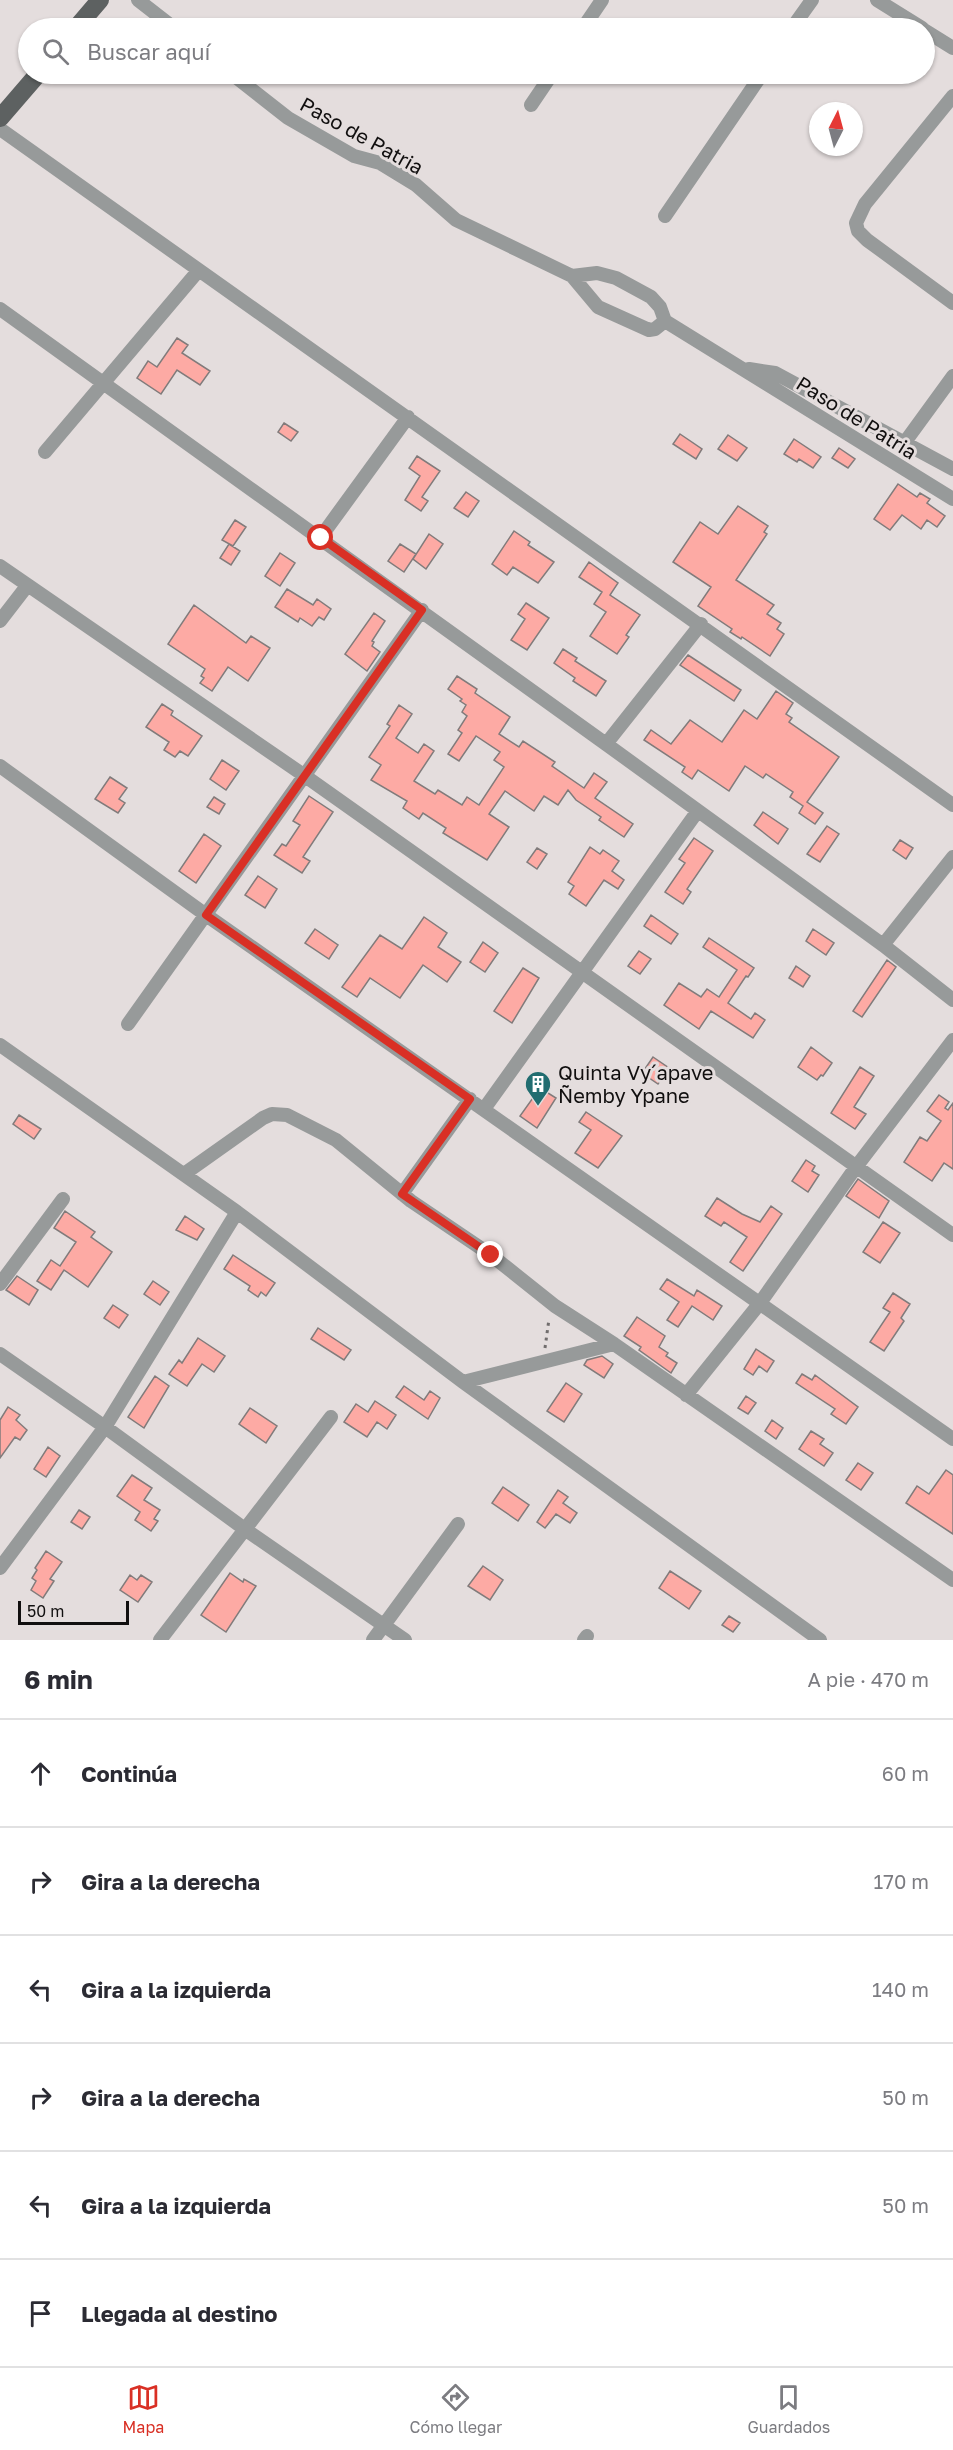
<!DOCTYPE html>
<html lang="es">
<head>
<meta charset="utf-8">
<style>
  :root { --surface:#fff; --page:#f2f2f3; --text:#2b2b33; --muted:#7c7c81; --line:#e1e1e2; --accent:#d93025 }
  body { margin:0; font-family:"Golos Text",sans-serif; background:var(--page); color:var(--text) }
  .compass { position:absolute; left:809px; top:102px; width:54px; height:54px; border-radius:50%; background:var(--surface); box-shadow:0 2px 4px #0004; rotate:6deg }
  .scale { position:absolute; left:18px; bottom:15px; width:111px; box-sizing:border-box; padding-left:6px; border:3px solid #110f0f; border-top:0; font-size:16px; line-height:21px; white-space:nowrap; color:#110f0f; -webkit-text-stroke:4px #e4dddd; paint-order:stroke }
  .stop { position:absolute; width:18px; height:18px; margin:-14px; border:4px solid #d93025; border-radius:50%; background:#fff }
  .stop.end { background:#d93025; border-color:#fff; box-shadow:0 2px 6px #0008 }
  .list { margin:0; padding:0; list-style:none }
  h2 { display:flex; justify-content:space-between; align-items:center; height:78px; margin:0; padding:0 24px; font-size:26px }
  h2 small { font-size:20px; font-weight:400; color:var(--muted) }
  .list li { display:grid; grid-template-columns:39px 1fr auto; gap:18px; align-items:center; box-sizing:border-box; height:108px; padding:0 24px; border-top:2px solid var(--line) }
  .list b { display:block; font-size:22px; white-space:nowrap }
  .list em { font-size:20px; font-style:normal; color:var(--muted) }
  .icon { flex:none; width:33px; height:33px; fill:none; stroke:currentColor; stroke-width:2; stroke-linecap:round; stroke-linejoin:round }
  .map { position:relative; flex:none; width:953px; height:1640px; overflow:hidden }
  .search { position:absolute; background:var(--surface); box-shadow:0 2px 4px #0004; left:18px; right:18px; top:18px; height:66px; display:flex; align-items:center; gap:15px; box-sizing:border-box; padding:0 21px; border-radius:33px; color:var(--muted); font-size:22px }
  .sheet { height:726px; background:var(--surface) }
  nav { display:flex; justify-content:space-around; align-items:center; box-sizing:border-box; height:84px; border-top:2px solid var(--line); background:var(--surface); font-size:16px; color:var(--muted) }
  nav a { display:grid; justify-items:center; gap:3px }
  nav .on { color:var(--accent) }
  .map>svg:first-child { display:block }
</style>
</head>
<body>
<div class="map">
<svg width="953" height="1640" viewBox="0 0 953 1640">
  <rect width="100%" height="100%" fill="#e4dddd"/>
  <path fill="#fdaaa4" stroke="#817b7b" stroke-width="1.5" d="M 177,338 L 188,345 L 182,353 L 210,371 L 200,385 L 177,370 L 161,394 L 137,378 L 148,361 L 157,367 Z
    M 284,423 L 298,432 L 291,441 L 278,432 Z
    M 680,434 L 702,449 L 696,459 L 673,444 Z
    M 728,435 L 747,448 L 737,461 L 718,449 Z
    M 794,439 L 821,457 L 813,468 L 799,459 L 797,462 L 784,454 Z
    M 839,448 L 855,459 L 848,468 L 832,458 Z
    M 417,456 L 440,471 L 422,497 L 428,501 L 421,511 L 405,500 L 420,476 L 409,468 Z
    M 898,484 L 917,497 L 920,493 L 930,499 L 927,503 L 945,516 L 937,527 L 927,520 L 921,529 L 902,515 L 890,530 L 874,519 Z
    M 466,492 L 479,501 L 468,517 L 454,508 Z
    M 738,506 L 768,526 L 764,532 L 767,534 L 736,580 L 774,605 L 767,614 L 781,623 L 777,629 L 784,634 L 770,656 L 742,637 L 741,639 L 730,632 L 732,629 L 698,606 L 711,587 L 673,562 L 700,522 L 718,534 Z
    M 235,520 L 246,527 L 233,546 L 222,540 Z
    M 514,531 L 530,542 L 528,545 L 554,562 L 538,583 L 513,567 L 507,575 L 492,564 Z
    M 429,534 L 443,544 L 426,569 L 413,559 Z
    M 229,544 L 240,551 L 231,565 L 220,558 Z
    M 400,544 L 416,554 L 404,572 L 388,561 Z
    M 280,553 L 295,563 L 280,586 L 265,576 Z
    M 589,562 L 618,583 L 610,595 L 640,615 L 626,635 L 629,637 L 617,654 L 590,636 L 606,612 L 594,604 L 602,592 L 579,577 Z
    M 287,589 L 313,605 L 317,599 L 331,609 L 324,620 L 319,617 L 312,626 L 300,618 L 298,622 L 275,607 Z
    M 526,603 L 549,618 L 527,650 L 511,640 L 525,619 L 518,614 Z
    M 194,605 L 246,643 L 251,636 L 270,648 L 248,681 L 228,667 L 212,691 L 200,683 L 204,678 L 201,676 L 205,669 L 168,644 Z
    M 374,613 L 385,621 L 372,641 L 374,642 L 372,646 L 380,652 L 367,671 L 345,654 Z
    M 563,649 L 577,658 L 575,661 L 606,681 L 596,696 L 573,681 L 575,678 L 554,663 Z
    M 688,655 L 741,690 L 734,701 L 680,665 Z
    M 457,676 L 477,689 L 475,693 L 510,717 L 499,734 L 519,747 L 523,741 L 555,762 L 552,766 L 584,788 L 594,773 L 607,782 L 595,798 L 633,824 L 624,837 L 599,820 L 601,817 L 576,800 L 568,790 L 558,805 L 544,796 L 534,811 L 505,791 L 489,814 L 509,827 L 487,860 L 443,833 L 446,828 L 423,813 L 419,819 L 403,808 L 407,801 L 371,780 L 381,765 L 369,757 L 390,726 L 387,724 L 399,705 L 412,714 L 396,738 L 418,753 L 424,744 L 434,751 L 414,781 L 435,794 L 438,790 L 462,805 L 467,797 L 479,805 L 504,767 L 494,760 L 500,752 L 476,736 L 459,761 L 448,754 L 462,733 L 458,730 L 467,716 L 462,712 L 466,705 L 460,701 L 462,699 L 448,689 Z
    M 776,691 L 793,703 L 786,714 L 792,718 L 789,722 L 839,757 L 807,802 L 823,813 L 815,824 L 799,813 L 803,806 L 790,797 L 793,792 L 766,774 L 763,778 L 745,766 L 729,791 L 698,770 L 692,779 L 682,772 L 685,767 L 644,740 L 651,730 L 671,744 L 690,720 L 722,742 L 744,710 L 757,719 Z
    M 162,704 L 173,711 L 171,715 L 202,736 L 188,756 L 180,751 L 175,757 L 164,750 L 169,742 L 146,727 Z
    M 222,760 L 239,771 L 226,790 L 210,779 Z
    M 110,777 L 127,788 L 119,799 L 125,803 L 118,813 L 95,799 Z
    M 309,796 L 333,812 L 303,857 L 310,861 L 302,873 L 274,855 L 282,844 L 286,846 L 300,825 L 293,821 Z
    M 214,797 L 225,804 L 219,814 L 207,807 Z
    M 763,812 L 788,829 L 778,844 L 754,825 Z
    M 827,826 L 839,834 L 820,862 L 807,854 Z
    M 204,834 L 221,846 L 196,883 L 179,871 Z
    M 694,838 L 713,851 L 687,889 L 691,892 L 683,904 L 665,892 L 685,863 L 679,859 Z
    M 900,840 L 913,848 L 906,859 L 893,850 Z
    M 590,847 L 600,854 L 603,850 L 619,861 L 612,871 L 624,880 L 618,889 L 604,880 L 586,906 L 569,894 L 574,886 L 568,882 Z
    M 537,848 L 547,854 L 537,869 L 527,862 Z
    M 258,876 L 277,889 L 265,908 L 245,895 Z
    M 651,915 L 678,934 L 671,944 L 644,926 Z
    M 424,917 L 447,933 L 438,947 L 461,962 L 447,982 L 423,965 L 400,998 L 370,978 L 357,997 L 342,987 L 380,935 L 402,949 Z
    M 315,929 L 338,945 L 329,959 L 305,943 Z
    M 813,929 L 834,943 L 826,955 L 806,941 Z
    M 709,938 L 754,968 L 748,977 L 746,976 L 728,1003 L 751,1019 L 755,1013 L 765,1020 L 753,1038 L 711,1011 L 699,1029 L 664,1005 L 679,983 L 701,997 L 707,989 L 719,997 L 737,970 L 703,947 Z
    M 483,942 L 498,953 L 485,972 L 470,962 Z
    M 639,951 L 651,959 L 640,974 L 628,966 Z
    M 887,960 L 896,967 L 862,1017 L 853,1011 Z
    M 796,966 L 810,976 L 803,987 L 789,978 Z
    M 523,968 L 539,978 L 512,1023 L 494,1011 Z
    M 811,1047 L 832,1063 L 823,1076 L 821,1075 L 817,1080 L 798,1067 Z
    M 653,1057 L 669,1068 L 658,1084 L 642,1073 Z
    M 860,1067 L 874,1076 L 854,1107 L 866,1114 L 855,1129 L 831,1113 Z
    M 540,1088 L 556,1098 L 537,1128 L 520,1116 Z
    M 939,1095 L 949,1102 L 945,1108 L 948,1110 L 953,1103 L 953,1169 L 944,1163 L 932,1181 L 904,1162 L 920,1137 L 927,1141 L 941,1121 L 927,1111 Z
    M 586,1112 L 622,1136 L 598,1168 L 575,1153 L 591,1130 L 579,1122 Z
    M 19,1115 L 41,1129 L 34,1139 L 13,1124 Z
    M 806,1160 L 815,1166 L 812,1171 L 819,1175 L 808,1192 L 792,1181 Z
    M 858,1179 L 889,1201 L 879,1218 L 846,1196 Z
    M 717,1198 L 742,1214 L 760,1222 L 771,1206 L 782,1214 L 743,1271 L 730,1262 L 747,1237 L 724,1222 L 721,1226 L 705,1216 Z
    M 65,1211 L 95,1232 L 91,1237 L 112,1252 L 88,1287 L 64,1270 L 51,1290 L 37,1281 L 51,1260 L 60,1266 L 76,1242 L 54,1228 Z
    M 185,1216 L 204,1229 L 197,1240 L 176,1230 Z
    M 883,1222 L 900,1233 L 880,1263 L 863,1252 Z
    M 233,1255 L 275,1283 L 266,1296 L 261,1292 L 258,1297 L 248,1290 L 250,1286 L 224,1269 Z
    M 17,1276 L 38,1290 L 29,1305 L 6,1290 Z
    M 667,1279 L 694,1296 L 697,1290 L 722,1306 L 713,1320 L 692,1306 L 678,1327 L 667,1320 L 679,1302 L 660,1289 Z
    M 153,1281 L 169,1292 L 160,1305 L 144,1294 Z
    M 893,1293 L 910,1304 L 901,1318 L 904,1321 L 884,1351 L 870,1342 L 890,1312 L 883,1308 Z
    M 113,1305 L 128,1315 L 119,1328 L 104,1318 Z
    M 637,1317 L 665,1336 L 659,1347 L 668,1353 L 666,1356 L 677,1363 L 671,1373 L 639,1350 L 641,1347 L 624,1336 Z
    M 318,1328 L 351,1350 L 344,1360 L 311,1339 Z
    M 198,1338 L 225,1356 L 214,1372 L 202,1364 L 187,1386 L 169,1374 L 179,1360 L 182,1363 Z
    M 756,1349 L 774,1361 L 767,1372 L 759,1366 L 753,1375 L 744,1369 Z
    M 602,1356 L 613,1364 L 604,1378 L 584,1365 L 587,1360 Z
    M 802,1374 L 812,1380 L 815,1375 L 858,1407 L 846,1424 L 831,1414 L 835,1409 L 796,1383 Z
    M 155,1376 L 169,1386 L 144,1428 L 128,1417 Z
    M 566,1383 L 582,1394 L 564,1422 L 547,1411 Z
    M 404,1386 L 424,1400 L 430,1391 L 440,1398 L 428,1419 L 396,1397 Z
    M 746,1396 L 756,1403 L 748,1414 L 738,1408 Z
    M 375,1401 L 396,1415 L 387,1429 L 377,1422 L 367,1437 L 344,1422 L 356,1404 L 368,1412 Z
    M 8,1407 L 20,1415 L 16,1420 L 27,1430 L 20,1440 L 15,1437 L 0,1458 L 0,1420 Z
    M 250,1408 L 277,1426 L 266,1443 L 239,1424 Z
    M 772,1420 L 783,1428 L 776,1439 L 765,1431 Z
    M 811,1431 L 824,1439 L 820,1444 L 833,1453 L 824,1466 L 799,1449 Z
    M 48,1447 L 60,1456 L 46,1477 L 34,1469 Z
    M 858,1463 L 873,1473 L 861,1490 L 846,1480 Z
    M 946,1470 L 953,1475 L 953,1534 L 906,1503 L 917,1486 L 929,1494 Z
    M 132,1475 L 152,1488 L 144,1500 L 160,1510 L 154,1519 L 158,1521 L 151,1531 L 135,1520 L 140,1512 L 117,1496 Z
    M 503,1487 L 529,1505 L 518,1521 L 492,1503 Z
    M 558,1490 L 568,1497 L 563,1503 L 577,1513 L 570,1523 L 556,1514 L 545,1528 L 537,1522 Z
    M 79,1510 L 90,1517 L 82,1529 L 71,1522 Z
    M 46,1551 L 62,1562 L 50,1579 L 54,1581 L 43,1598 L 31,1590 L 36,1581 L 32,1578 L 37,1570 L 35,1568 Z
    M 483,1566 L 503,1580 L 490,1600 L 468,1586 Z
    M 670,1571 L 701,1591 L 689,1609 L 659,1588 Z
    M 230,1573 L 243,1582 L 244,1579 L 256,1586 L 226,1632 L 201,1615 Z
    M 130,1575 L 137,1580 L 141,1575 L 152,1582 L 138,1602 L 120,1590 Z
    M 729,1616 L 740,1623 L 733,1632 L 722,1625 Z"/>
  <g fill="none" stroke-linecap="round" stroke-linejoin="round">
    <path stroke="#716d6d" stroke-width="3" stroke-dasharray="3 4.5" stroke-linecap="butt" d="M 545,1348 L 549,1319"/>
    <path stroke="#979a9a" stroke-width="14" d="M 138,0 L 174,28
      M 877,0 L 922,28
      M 583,28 L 602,0
      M 792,28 L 812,0
      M 924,30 L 953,48
      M 232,74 L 288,118 L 354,156 L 380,163 L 416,185 L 456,220 L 572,276 L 597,273 L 616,278 L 651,297 L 660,307 L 665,321 L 953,499
      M 953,96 L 865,204 L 856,223 L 858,231 L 867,240 L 953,303
      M 531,105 L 552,74
      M 0,129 L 953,805
      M 665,216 L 762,74
      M 572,276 L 598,307 L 649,330 L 655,329 L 665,321
      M 0,309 L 606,744 L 883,945 L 953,1000
      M 749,369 L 775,373 L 953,469
      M 905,442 L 953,376
      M 45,452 L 199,270
      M 320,538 L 408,417
      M 0,566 L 305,776 L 953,1235
      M 0,621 L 27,586
      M 606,744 L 701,624
      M 0,766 L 206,915 L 953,1439
      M 883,945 L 953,857
      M 128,1024 L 422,610
      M 0,1045 L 237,1212 L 463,1382 L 820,1640
      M 484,1109 L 697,812
      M 184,1174 L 263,1118 L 272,1114 L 287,1115 L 336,1140 L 411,1201 L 491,1255 L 555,1306 L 614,1344 L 953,1580
      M 402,1194 L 470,1099
      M 0,1284 L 63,1199
      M 0,1354 L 105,1427 L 246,1530 L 405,1640
      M 463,1382 L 614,1344
      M 686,1395 L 760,1303 L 856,1167 L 953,1040
      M 0,1568 L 105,1427 L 237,1212
      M 160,1640 L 331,1417
      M 373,1640 L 458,1524
      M 584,1640 L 587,1636"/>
    <path stroke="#5d6161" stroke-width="18" d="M 76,28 L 100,0
      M 0,118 L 38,74"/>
  </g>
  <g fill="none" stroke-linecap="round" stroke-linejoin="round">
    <path stroke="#d93025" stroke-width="8" d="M 321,538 L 422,610 L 206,915 L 470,1099 L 402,1194 L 491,1255"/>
  </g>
  <defs>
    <g id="building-pin" transform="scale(1.35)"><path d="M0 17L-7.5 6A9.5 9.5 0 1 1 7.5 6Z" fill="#216d70" stroke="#e4dddd"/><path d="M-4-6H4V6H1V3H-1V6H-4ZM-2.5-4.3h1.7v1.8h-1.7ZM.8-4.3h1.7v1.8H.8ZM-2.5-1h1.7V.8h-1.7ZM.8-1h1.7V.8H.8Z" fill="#fff"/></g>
  </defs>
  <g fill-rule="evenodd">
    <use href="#building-pin" x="538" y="1084"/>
  </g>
  <g text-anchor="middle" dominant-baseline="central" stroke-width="6" stroke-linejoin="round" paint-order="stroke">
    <g font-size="20" fill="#110f0f" stroke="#e4dddd">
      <text transform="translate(362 135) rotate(29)">Paso de Patria</text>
      <text transform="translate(857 417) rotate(32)">Paso de Patria</text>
    </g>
    <g font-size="20" fill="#110f0f" stroke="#e4dddd" text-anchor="start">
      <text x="558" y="1072">Quinta Vy´apave<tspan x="558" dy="23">Ñemby Ypane</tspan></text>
    </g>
  </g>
</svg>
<svg class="compass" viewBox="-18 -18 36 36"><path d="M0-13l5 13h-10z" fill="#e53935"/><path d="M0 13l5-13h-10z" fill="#7c7c81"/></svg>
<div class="scale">50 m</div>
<div class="stop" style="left:321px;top:538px"></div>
<div class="stop end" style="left:491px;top:1255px"></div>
<div class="search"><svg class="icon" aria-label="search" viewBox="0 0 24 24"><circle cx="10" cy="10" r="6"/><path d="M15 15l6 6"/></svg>Buscar aquí</div>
</div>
<section class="sheet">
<h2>6 min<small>A pie · 470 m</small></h2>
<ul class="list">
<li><svg class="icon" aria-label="ahead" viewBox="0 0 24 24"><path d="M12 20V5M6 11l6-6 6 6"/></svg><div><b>Continúa</b></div><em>60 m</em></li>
<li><svg class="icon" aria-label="right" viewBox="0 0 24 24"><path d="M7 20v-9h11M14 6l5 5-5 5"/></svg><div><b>Gira a la derecha</b></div><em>170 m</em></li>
<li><svg class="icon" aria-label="left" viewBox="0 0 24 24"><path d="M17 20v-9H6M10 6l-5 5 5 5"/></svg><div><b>Gira a la izquierda</b></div><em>140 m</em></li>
<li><svg class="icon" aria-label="right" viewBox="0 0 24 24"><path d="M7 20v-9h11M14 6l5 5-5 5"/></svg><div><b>Gira a la derecha</b></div><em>50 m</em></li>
<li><svg class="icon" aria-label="left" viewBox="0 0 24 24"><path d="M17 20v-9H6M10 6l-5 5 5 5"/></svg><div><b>Gira a la izquierda</b></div><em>50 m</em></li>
<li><svg class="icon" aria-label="arrive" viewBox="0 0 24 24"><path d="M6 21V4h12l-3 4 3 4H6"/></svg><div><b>Llegada al destino</b></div></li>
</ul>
</section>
<nav>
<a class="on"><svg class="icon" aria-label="map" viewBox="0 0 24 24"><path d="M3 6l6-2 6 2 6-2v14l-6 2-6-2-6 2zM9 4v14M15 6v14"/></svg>Mapa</a>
<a><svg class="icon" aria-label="directions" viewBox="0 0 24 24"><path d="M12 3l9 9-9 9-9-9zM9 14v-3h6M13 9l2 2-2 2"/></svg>Cómo llegar</a>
<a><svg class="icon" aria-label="saved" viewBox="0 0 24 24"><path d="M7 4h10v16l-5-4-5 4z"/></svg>Guardados</a>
</nav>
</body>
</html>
